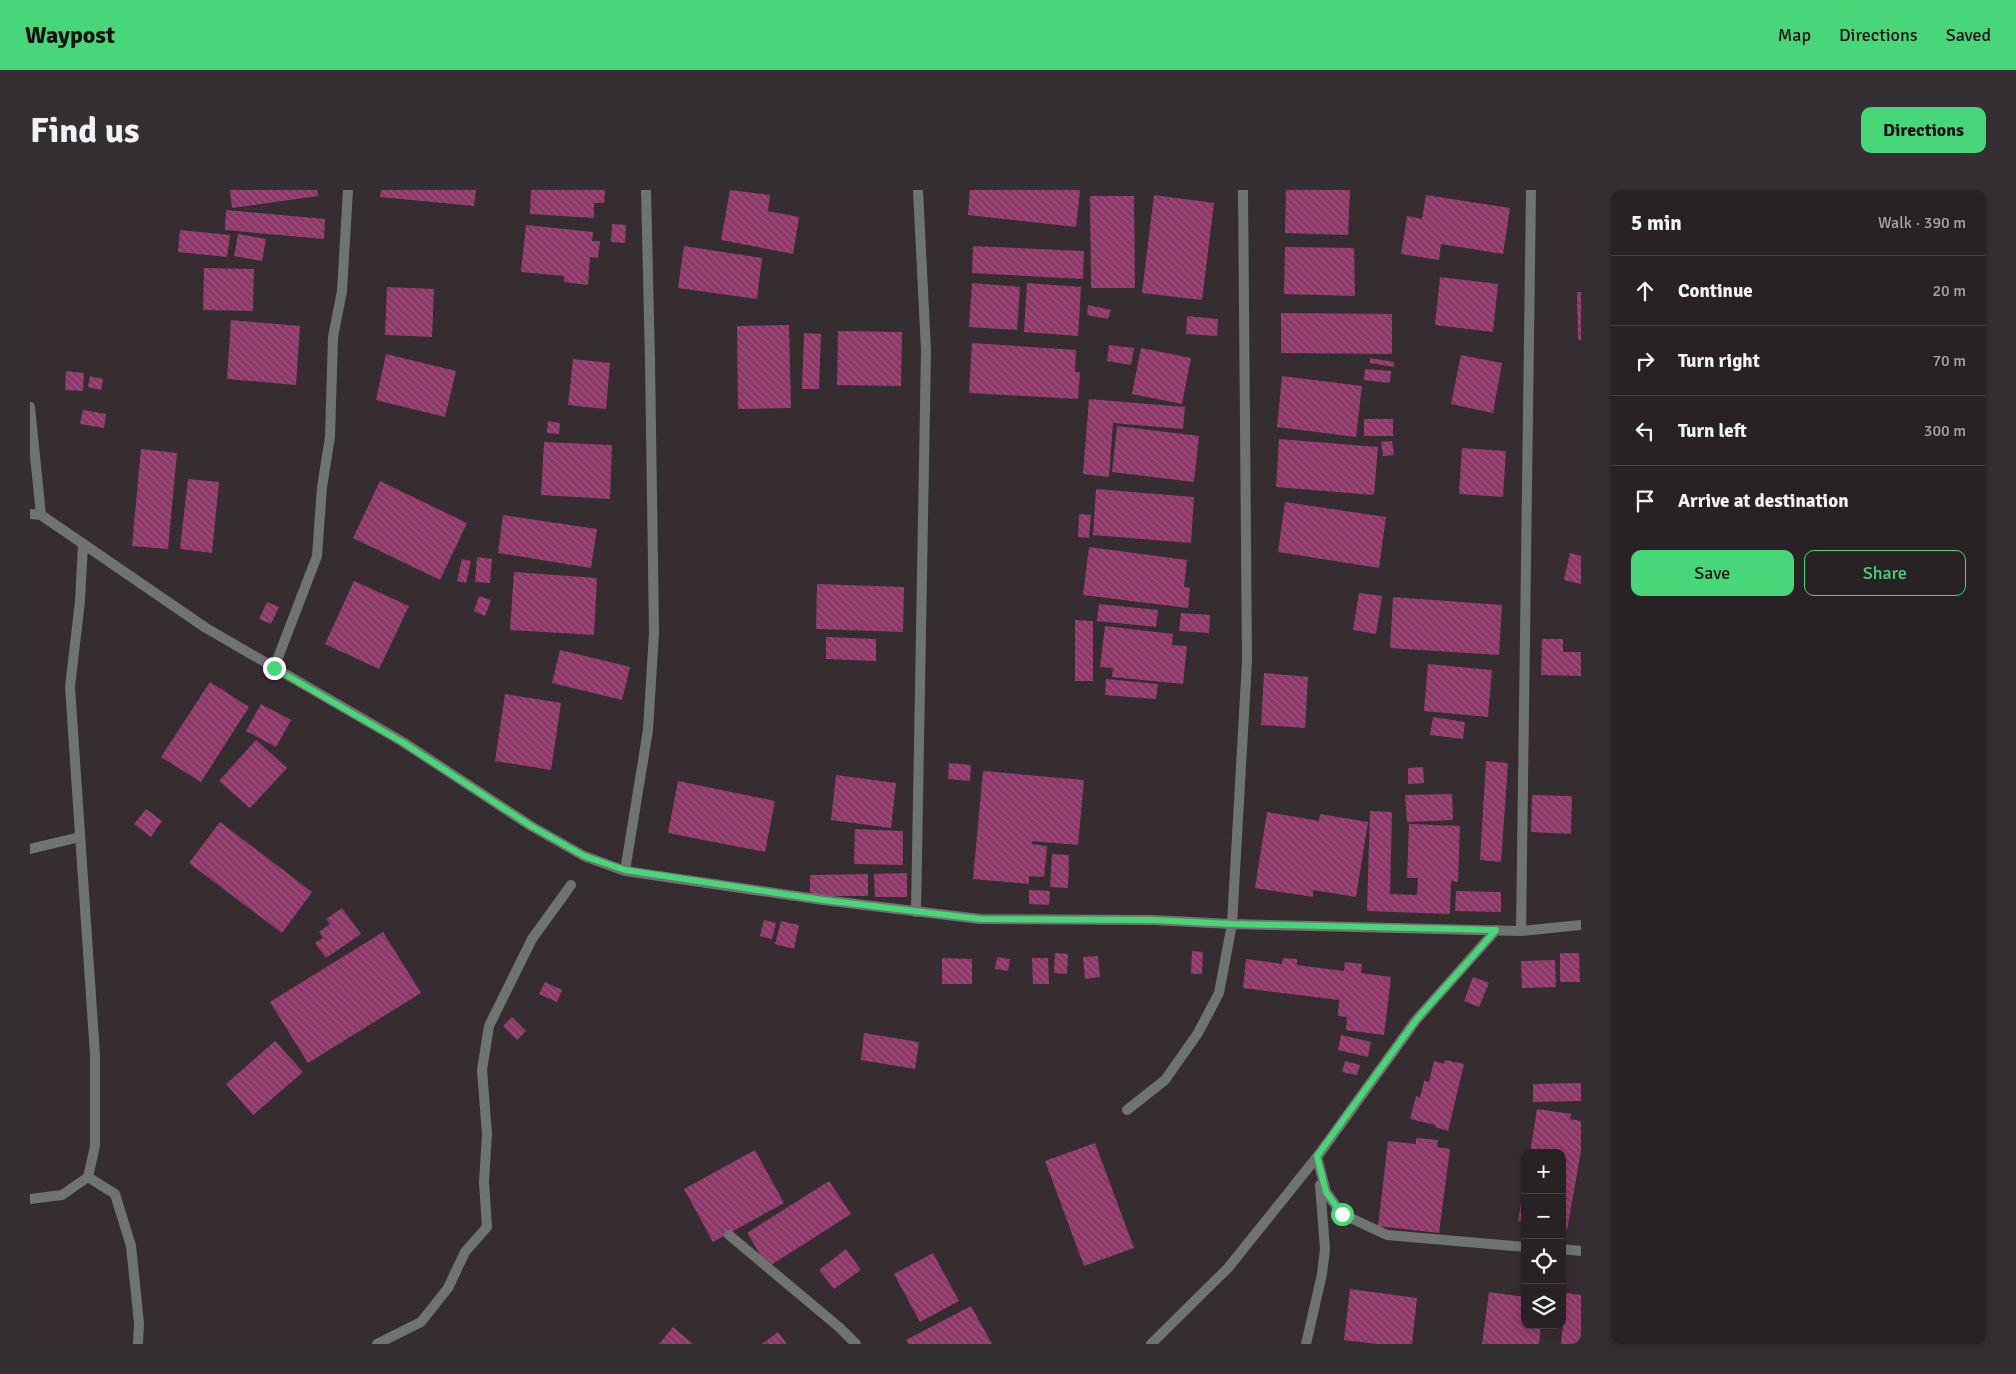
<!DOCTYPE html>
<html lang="en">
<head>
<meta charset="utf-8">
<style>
  :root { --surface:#282225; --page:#342f32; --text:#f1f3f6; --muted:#a5a4a7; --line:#443f42; --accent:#47d779 }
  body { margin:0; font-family:Signika,sans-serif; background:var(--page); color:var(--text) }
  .controls { position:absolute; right:15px; bottom:15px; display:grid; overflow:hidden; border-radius:10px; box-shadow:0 2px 8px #0003 }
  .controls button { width:45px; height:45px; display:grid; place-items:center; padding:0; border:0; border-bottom:1px solid var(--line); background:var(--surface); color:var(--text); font:25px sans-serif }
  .stop { position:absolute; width:15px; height:15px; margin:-11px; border:4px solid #47d779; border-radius:50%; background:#fff }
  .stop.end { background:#47d779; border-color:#fff; box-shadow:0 1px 5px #0008 }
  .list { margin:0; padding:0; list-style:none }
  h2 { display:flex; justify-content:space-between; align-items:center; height:65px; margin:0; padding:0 20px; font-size:21px }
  h2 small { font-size:16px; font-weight:400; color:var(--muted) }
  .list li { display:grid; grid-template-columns:32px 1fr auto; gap:15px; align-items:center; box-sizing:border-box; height:70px; padding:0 20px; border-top:1px solid var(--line) }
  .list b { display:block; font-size:19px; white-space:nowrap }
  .list em { font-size:16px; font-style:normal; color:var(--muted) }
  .actions { display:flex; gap:10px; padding:15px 20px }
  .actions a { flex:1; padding:11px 0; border:1px solid var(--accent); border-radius:10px; text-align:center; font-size:18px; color:var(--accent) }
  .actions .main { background:var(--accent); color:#111 }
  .icon { flex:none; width:28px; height:28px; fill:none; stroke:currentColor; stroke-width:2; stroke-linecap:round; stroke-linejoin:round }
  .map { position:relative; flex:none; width:1551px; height:1154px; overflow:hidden; border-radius:10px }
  header { display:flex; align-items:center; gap:30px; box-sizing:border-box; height:70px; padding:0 25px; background:var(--accent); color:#111 }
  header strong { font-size:24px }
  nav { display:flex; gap:28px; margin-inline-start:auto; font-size:18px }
  .intro { display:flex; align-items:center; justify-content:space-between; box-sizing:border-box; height:120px; padding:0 30px }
  h1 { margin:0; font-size:35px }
  .button { padding:12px 22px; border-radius:10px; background:var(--accent); color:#111; font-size:18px; font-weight:700 }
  main { display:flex; gap:30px; padding:0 30px }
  aside { flex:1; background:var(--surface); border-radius:10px; box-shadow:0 2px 8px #0003 }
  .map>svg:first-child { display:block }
</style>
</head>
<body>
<header>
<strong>Waypost</strong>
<nav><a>Map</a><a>Directions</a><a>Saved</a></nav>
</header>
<div class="intro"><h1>Find us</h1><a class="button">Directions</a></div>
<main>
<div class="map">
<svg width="1551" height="1154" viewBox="0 0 1551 1154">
  <defs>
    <pattern id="building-back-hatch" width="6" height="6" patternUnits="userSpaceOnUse" patternTransform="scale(1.25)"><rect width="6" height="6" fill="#8d3868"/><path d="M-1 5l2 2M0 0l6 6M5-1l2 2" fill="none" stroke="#9e557e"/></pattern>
  </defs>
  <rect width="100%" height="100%" fill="#362d31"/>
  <path fill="url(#building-back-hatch)" d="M 200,0 L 287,0 L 288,6 L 202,18 Z
    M 351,0 L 446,0 L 444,16 L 350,7 Z
    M 501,0 L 575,0 L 574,13 L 564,13 L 564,28 L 500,24 Z
    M 700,0 L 740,5 L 738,21 L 769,27 L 763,64 L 691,50 Z
    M 940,0 L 1050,0 L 1046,37 L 938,25 Z
    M 1256,0 L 1320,0 L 1318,45 L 1255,43 Z
    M 1124,5 L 1184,13 L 1172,110 L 1112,103 Z
    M 1396,5 L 1480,18 L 1473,64 L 1411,54 L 1409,70 L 1371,64 L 1377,26 L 1392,29 Z
    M 1060,6 L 1104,6 L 1105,98 L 1061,98 Z
    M 196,20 L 295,29 L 294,49 L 195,40 Z
    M 582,34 L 596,35 L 595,53 L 581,52 Z
    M 496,35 L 563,42 L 562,51 L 570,51 L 568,68 L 560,67 L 558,95 L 534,92 L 534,86 L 491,82 Z
    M 150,40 L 200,45 L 197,67 L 148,62 Z
    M 208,44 L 236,49 L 232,71 L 204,66 Z
    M 654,56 L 732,68 L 727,109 L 648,98 Z
    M 943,56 L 1054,61 L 1053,89 L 942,83 Z
    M 1255,57 L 1324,58 L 1325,106 L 1254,104 Z
    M 174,78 L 224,79 L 223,121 L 173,120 Z
    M 1410,87 L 1468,94 L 1463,142 L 1405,135 Z
    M 942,93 L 990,97 L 987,140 L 939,137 Z
    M 997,93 L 1051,97 L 1048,146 L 994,142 Z
    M 357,97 L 404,99 L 402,147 L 355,145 Z
    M 1547,102 L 1551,102 L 1551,150 L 1548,150 Z
    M 1058,115 L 1081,120 L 1078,129 L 1057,125 Z
    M 1251,123 L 1362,124 L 1362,164 L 1251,163 Z
    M 1157,126 L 1188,129 L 1187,146 L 1156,144 Z
    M 201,130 L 270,136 L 266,195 L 197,189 Z
    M 759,135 L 761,218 L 708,219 L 707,136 Z
    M 808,141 L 872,142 L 871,196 L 807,195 Z
    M 774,143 L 791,144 L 789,199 L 772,199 Z
    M 942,153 L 1046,160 L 1045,182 L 1050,182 L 1048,209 L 939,203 Z
    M 1079,155 L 1104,158 L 1101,175 L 1077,171 Z
    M 1111,158 L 1161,168 L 1152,214 L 1102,204 Z
    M 356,164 L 426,181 L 415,227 L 346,210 Z
    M 1431,165 L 1472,173 L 1463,223 L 1421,214 Z
    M 1340,168 L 1364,172 L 1364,177 L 1340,173 Z
    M 543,169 L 580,173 L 576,219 L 538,215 Z
    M 1335,179 L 1361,181 L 1360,193 L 1334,190 Z
    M 36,181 L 54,183 L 53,201 L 35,200 Z
    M 60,186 L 73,189 L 71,200 L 58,197 Z
    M 1252,186 L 1332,196 L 1326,247 L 1247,237 Z
    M 1059,209 L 1155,217 L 1153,239 L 1083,233 L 1079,287 L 1053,284 Z
    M 53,220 L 76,224 L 74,238 L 50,234 Z
    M 1334,229 L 1363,229 L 1363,246 L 1334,246 Z
    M 518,231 L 530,233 L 529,244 L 517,243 Z
    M 1087,236 L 1169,246 L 1164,292 L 1082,282 Z
    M 1249,249 L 1348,257 L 1344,305 L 1246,297 Z
    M 1362,251 L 1364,265 L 1353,266 L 1351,252 Z
    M 514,252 L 582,255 L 580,309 L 511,305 Z
    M 1432,258 L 1476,261 L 1473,307 L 1429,304 Z
    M 111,259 L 147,263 L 138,359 L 102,356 Z
    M 158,289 L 189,292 L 182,363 L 150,359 Z
    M 350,291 L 437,333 L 410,390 L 323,348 Z
    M 1066,299 L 1164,307 L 1161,353 L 1063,345 Z
    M 1255,312 L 1356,327 L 1349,378 L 1248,362 Z
    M 1049,324 L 1061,325 L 1059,348 L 1048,347 Z
    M 473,325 L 567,339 L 561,378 L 468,363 Z
    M 1059,357 L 1157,370 L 1154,397 L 1160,398 L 1158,418 L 1053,405 Z
    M 1540,363 L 1551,366 L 1551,394 L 1534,390 Z
    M 447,367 L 462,369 L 460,393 L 445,392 Z
    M 432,369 L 441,371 L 436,393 L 427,391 Z
    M 484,382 L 567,388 L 564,445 L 480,440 Z
    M 324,391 L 379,416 L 349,479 L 295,454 Z
    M 787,394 L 874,397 L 873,442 L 786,439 Z
    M 1329,403 L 1352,406 L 1346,444 L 1323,440 Z
    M 449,406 L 461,410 L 455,426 L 444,421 Z
    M 1363,407 L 1472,415 L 1469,465 L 1360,458 Z
    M 237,412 L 249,417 L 241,434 L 229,429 Z
    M 1069,414 L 1128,420 L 1126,437 L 1067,431 Z
    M 1151,423 L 1180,425 L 1179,443 L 1149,441 Z
    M 1045,430 L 1063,431 L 1063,491 L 1045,491 Z
    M 1075,436 L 1143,444 L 1142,455 L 1157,456 L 1153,494 L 1082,487 L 1083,478 L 1070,477 Z
    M 796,447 L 846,449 L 846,471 L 796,469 Z
    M 1512,449 L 1533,449 L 1533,462 L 1551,462 L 1551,486 L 1511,485 Z
    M 530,460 L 600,477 L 592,510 L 522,493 Z
    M 1398,474 L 1462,480 L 1458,527 L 1394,521 Z
    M 1234,483 L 1278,487 L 1275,538 L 1231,535 Z
    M 1076,489 L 1128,494 L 1126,509 L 1075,505 Z
    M 180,492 L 219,517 L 171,592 L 131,567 Z
    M 475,504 L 531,513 L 521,580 L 465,571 Z
    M 231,514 L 261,530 L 246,557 L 216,541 Z
    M 1403,527 L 1435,532 L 1433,549 L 1400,545 Z
    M 226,550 L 257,578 L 220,618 L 189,591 Z
    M 1456,571 L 1478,573 L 1471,672 L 1450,670 Z
    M 919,573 L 941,575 L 940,591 L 918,589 Z
    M 1393,577 L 1394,593 L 1378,594 L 1378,578 Z
    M 953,581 L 1054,590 L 1048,655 L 1002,651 L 1002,654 L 1017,656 L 1014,687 L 999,686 L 999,694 L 943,689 Z
    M 806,585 L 866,593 L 861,638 L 801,630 Z
    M 648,591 L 745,611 L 735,662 L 638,643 Z
    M 1422,604 L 1423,630 L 1377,632 L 1375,605 Z
    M 1502,605 L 1542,606 L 1541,644 L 1501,642 Z
    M 116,619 L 132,631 L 121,647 L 104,634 Z
    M 1340,621 L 1362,622 L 1360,704 L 1387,705 L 1388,688 L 1377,688 L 1379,634 L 1430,636 L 1428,692 L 1421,691 L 1420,724 L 1337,721 Z
    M 1237,622 L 1289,631 L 1290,624 L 1338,632 L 1326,707 L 1283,700 L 1283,707 L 1225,698 Z
    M 190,632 L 282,702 L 252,743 L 159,673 Z
    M 825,639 L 873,641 L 873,675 L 824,674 Z
    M 1022,664 L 1039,665 L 1038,698 L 1020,697 Z
    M 877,683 L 877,707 L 845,707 L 844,684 Z
    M 838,684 L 838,706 L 780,706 L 780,685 Z
    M 999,700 L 1020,701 L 1019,715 L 999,714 Z
    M 1426,701 L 1471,702 L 1471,722 L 1425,721 Z
    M 312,718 L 331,744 L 296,768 L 285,753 L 293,748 L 289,742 L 300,734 L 296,729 Z
    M 734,730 L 746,733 L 742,749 L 730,746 Z
    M 751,731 L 769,735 L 764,759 L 745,754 Z
    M 353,742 L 391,803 L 278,873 L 240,812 Z
    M 1162,761 L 1173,762 L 1172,784 L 1161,784 Z
    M 1025,763 L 1038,764 L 1037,784 L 1024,783 Z
    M 1530,763 L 1549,763 L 1550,792 L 1530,792 Z
    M 1068,766 L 1070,787 L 1055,789 L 1053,767 Z
    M 967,767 L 980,769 L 978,781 L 965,779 Z
    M 912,768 L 942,769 L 942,794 L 912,794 Z
    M 1002,768 L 1018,768 L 1019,794 L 1003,794 Z
    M 1253,768 L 1267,769 L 1267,775 L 1314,781 L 1315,772 L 1332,774 L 1331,783 L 1361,787 L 1354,845 L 1316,840 L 1317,827 L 1308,826 L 1309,810 L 1213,798 L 1216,769 L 1252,774 Z
    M 1525,770 L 1526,797 L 1492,798 L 1491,771 Z
    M 1443,787 L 1459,793 L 1449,817 L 1434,811 Z
    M 515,792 L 532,800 L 527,812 L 509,804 Z
    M 482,827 L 496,841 L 487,850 L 473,836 Z
    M 834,843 L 889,852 L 885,879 L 831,870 Z
    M 1311,845 L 1341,852 L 1338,867 L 1308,860 Z
    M 245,851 L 273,882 L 223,925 L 196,894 Z
    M 1415,870 L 1434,874 L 1418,941 L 1405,937 L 1406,935 L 1380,929 L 1386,906 L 1390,908 L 1394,891 L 1399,892 L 1404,871 L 1414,874 Z
    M 1315,871 L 1330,875 L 1327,885 L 1312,882 Z
    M 1551,893 L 1551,911 L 1503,912 L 1503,894 Z
    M 1507,919 L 1541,924 L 1540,929 L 1551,931 L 1551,961 L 1537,1040 L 1532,1039 L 1532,963 L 1500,963 Z
    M 1386,948 L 1408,950 L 1407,957 L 1420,959 L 1409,1043 L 1348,1036 L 1358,951 L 1386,954 Z
    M 1065,953 L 1104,1058 L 1054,1076 L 1015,971 Z
    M 725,960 L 754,1013 L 683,1052 L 654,999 Z
    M 799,991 L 821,1024 L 738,1077 L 717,1043 Z
    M 1494,997 L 1495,998 L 1495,1032 L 1488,1031 Z
    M 816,1059 L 831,1080 L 804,1099 L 789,1080 Z
    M 903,1063 L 929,1111 L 890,1132 L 864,1084 Z
    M 1320,1099 L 1387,1108 L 1382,1154 L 1347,1154 L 1314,1150 Z
    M 1459,1102 L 1495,1107 L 1495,1135 L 1511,1135 L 1509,1154 L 1452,1154 Z
    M 1536,1103 L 1551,1105 L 1551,1154 L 1531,1154 Z
    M 941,1116 L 962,1154 L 878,1154 L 876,1150 Z
    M 643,1137 L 663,1154 L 629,1154 Z
    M 748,1142 L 757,1154 L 732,1154 Z"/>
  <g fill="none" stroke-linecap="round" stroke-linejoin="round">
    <path stroke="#707470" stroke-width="10" d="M 0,217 L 11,325
      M 0,324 L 11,325 L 176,438 L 373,552 L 501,636 L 554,666 L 595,681 L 793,710 L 950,729 L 1123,730 L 1202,734 L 1491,741 L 1551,735
      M 244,478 L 287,366 L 292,297 L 300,247 L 303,147 L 312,101 L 318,0
      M 0,659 L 50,647
      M 595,681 L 618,540 L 624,443 L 620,170 L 616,0
      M 886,722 L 896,160 L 888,0
      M 1491,741 L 1501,0
      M 1097,920 L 1135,890 L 1168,843 L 1189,803 L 1202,734 L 1217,471 L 1213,0
      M 1287,967 L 1296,1002 L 1312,1024 L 1357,1045 L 1495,1057
      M 58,987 L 85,1004 L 101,1056 L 109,1133 L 108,1154
      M 0,1009 L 32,1005 L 58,987 L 65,956 L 65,865 L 40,497 L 50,411 L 53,354
      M 699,1045 L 810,1138 L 826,1154
      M 1532,1059 L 1551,1061
      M 347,1154 L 391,1132 L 418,1098 L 435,1062 L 457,1037 L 454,992 L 457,944 L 452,880 L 459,836 L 502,749 L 541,695
      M 1121,1154 L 1198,1078 L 1287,967 L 1386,830 L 1466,740
      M 1276,1154 L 1292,1084 L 1295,1059 L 1290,995"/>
  </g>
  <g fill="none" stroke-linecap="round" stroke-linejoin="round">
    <path stroke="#47d779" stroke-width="6" d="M 244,478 L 372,552 L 501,636 L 554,666 L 595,680 L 793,710 L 950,729 L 1123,730 L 1202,734 L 1466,740 L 1386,830 L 1287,966 L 1296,1002 L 1312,1024"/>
  </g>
</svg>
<div class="controls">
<button>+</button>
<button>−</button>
<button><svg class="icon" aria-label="locate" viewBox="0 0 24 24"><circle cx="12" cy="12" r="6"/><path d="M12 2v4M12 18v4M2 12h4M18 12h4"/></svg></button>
<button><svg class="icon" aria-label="layers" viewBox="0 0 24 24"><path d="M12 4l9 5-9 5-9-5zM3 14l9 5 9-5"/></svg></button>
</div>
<div class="stop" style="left:1312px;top:1024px"></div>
<div class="stop end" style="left:244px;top:478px"></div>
</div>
<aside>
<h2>5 min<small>Walk · 390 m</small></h2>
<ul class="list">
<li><svg class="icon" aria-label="ahead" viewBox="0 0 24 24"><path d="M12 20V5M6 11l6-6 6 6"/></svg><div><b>Continue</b></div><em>20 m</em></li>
<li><svg class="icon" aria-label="right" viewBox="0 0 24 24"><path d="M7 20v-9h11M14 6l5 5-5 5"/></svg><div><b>Turn right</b></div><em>70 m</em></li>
<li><svg class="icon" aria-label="left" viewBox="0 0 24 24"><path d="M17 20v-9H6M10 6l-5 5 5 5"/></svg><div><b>Turn left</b></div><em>300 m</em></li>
<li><svg class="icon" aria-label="arrive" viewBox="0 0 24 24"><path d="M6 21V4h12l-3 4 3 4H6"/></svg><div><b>Arrive at destination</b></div></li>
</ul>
<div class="actions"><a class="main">Save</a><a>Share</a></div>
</aside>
</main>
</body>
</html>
